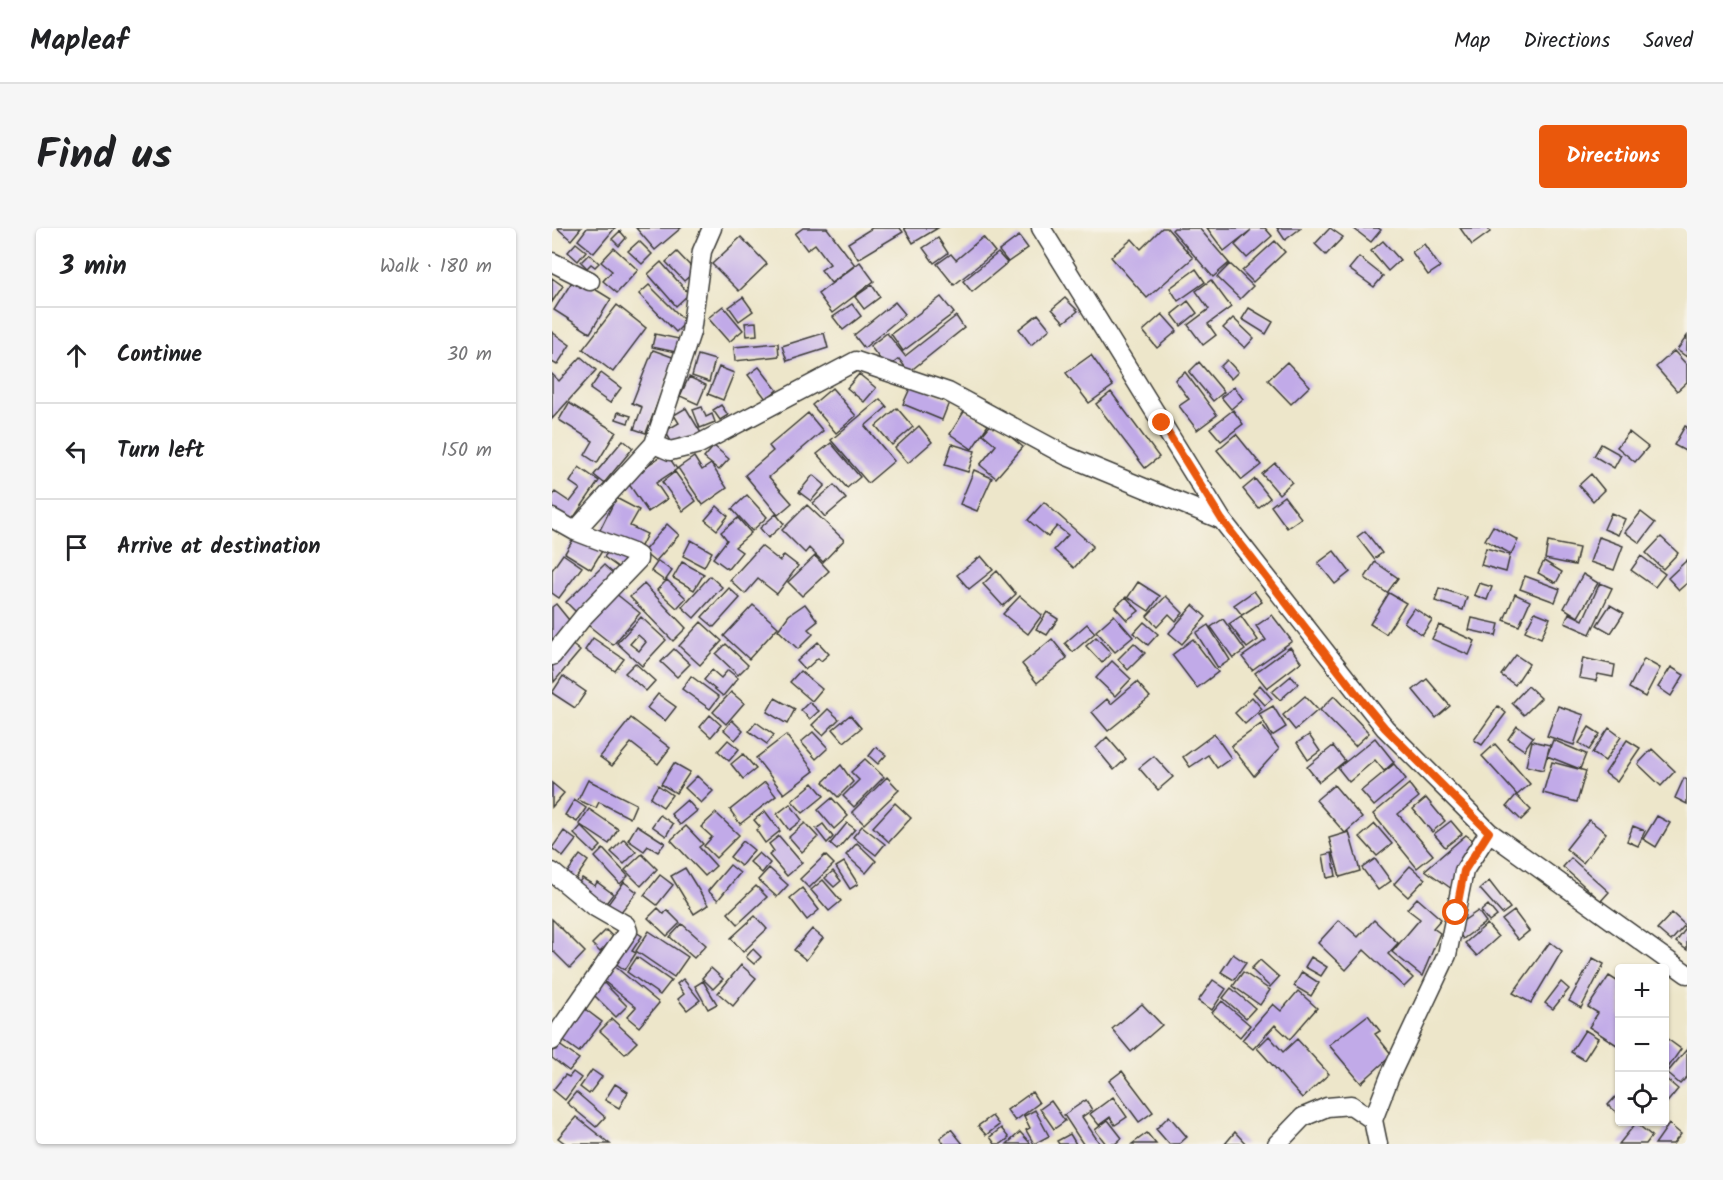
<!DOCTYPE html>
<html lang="en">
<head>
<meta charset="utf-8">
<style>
  :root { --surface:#fff; --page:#f6f6f6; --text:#202124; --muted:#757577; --line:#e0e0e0; --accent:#ea580c }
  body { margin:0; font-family:Kalam,sans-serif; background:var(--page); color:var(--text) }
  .controls { position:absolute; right:18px; bottom:18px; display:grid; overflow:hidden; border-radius:6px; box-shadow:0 2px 4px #0004 }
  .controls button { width:54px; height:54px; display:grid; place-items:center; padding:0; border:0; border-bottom:2px solid var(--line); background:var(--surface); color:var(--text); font:30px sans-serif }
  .stop { position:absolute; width:18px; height:18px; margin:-14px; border:4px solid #ea580c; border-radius:50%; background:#fff }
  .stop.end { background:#ea580c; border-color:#fff; box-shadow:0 2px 6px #0008 }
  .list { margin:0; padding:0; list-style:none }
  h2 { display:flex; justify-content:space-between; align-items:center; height:78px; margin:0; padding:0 24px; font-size:26px }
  h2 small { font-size:20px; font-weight:400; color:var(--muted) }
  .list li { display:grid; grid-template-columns:39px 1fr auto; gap:18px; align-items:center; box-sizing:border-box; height:96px; padding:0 24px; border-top:2px solid var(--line) }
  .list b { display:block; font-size:22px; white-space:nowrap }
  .list em { font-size:20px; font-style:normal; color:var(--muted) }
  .icon { flex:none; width:33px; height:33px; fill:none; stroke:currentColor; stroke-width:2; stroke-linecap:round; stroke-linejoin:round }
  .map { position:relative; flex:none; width:1135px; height:916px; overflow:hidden; border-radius:6px }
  header { display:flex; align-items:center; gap:36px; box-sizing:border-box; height:84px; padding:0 30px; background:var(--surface); border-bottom:2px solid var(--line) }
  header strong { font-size:28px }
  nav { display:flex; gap:33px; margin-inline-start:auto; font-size:21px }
  .intro { display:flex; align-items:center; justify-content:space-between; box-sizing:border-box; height:144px; padding:0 36px }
  h1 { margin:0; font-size:42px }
  .button { padding:15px 27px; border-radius:6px; background:var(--accent); color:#fff; font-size:21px; font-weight:700 }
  main { display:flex; gap:36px; padding:0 36px }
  aside { flex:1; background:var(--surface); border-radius:6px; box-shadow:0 2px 4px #0004 }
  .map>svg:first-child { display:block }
</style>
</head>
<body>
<header>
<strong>Mapleaf</strong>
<nav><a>Map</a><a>Directions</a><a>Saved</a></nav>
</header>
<div class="intro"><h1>Find us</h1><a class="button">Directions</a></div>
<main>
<aside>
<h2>3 min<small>Walk · 180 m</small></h2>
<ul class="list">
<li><svg class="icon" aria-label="ahead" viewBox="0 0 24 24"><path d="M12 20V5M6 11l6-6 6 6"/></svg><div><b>Continue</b></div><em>30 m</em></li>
<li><svg class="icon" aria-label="left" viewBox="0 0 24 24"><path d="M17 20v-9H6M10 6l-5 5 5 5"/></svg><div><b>Turn left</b></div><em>150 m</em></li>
<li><svg class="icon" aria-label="arrive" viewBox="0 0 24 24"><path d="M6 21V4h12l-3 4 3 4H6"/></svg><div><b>Arrive at destination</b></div></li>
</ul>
</aside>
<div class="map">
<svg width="1135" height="916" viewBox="0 0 1135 916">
  <rect width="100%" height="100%" fill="#f7f3e8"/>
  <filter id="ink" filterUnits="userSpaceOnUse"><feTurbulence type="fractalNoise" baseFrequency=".0167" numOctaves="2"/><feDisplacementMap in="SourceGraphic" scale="12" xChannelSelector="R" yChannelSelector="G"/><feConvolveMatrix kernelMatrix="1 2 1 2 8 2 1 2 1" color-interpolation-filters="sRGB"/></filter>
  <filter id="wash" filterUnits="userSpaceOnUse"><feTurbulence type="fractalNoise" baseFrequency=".008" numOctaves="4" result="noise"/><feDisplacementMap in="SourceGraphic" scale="24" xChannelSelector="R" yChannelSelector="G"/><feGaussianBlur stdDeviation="1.35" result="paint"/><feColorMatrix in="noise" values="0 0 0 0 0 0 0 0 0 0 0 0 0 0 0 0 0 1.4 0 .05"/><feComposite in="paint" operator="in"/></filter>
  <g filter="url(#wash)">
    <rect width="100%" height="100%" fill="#ede6ca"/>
    <g id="blocks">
      <path fill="#c1aae8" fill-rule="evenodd" d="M 5,0 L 29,0 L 19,12 Z
        M 35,0 L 63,0 L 42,25 L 26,12 Z
        M 84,0 L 129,0 L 103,22 Z
        M 251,0 L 275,0 L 303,37 L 279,55 L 269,42 L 278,36 L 263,16 L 255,22 L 243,6 Z
        M 320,0 L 348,0 L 351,4 L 306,31 L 296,15 Z
        M 352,0 L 386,0 L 361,15 Z
        M 610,0 L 615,0 L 641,30 L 595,70 L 559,29 L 580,11 L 589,21 Z
        M 622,0 L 647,0 L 677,35 L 661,49 L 620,2 Z
        M 655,0 L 713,0 L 720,8 L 695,30 L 683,17 L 699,2 L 672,23 Z
        M 725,0 L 749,0 L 733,12 Z
        M 778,0 L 791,9 L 774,27 L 763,16 Z
        M 801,0 L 826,0 L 829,2 L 819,14 Z
        M 908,0 L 936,0 L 938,4 L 920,17 Z
        M 68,3 L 74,10 L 67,18 L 60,11 Z
        M 467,8 L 476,20 L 456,34 L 447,23 Z
        M 189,9 L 215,36 L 187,63 L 160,36 Z
        M 431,9 L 443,24 L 402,57 L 385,36 L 399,26 L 404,32 Z
        M 386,10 L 396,25 L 382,35 L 371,20 Z
        M 87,13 L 100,26 L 90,36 L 76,23 Z
        M 723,13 L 733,24 L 701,54 L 690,43 Z
        M 831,13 L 848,32 L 836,43 L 819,23 Z
        M 24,15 L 34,23 L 26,33 L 16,24 Z
        M 872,16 L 888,39 L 876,47 L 860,24 Z
        M 62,20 L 86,42 L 65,65 L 51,53 L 60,43 L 49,34 Z
        M 125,24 L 143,43 L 132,53 L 114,34 Z
        M 446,25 L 455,35 L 420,64 L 411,53 Z
        M 37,26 L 47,35 L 43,39 L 39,36 L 35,40 L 29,34 Z
        M 807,29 L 831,48 L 822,59 L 797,41 Z
        M 109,34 L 137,66 L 124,78 L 96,46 Z
        M 308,34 L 322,53 L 280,85 L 266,66 Z
        M 678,36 L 701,58 L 688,71 L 665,49 Z
        M 644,41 L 653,54 L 626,73 L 618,60 Z
        M 23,49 L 59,71 L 38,105 L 2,82 Z
        M 0,50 L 11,58 L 0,74 Z
        M 659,52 L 679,79 L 656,96 L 664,107 L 651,117 L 636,97 L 657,81 L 644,63 Z
        M 97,57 L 134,94 L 124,104 L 87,66 Z
        M 320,57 L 328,69 L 312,81 L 303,69 Z
        M 191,69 L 201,83 L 187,93 L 177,79 Z
        M 389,69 L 402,85 L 351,123 L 339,106 Z
        M 513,70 L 526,83 L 512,94 L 500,81 Z
        M 636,73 L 645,85 L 629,98 L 620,86 Z
        M 343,74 L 353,86 L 312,120 L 302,107 Z
        M 300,76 L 309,88 L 291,102 L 281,89 Z
        M 65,77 L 94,100 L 61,144 L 31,121 Z
        M 171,78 L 191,102 L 177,114 L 156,90 Z
        M 697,80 L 721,94 L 714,106 L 690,91 Z
        M 486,86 L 498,101 L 479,117 L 467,101 Z
        M 610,86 L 625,103 L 605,120 L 591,103 Z
        M 404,88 L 412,100 L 357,144 L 347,131 L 335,140 L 318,118 L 335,105 L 353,128 Z
        M 681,90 L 702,110 L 693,120 L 671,100 Z
        M 204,94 L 205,107 L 195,108 L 193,95 Z
        M 0,104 L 18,117 L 5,137 L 0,134 Z
        M 272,105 L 276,120 L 235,133 L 230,118 Z
        M 103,106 L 127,111 L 124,124 L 100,119 Z
        M 1135,108 L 1135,129 L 1125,122 Z
        M 226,115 L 227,128 L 183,133 L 182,119 Z
        M 101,122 L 123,130 L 94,205 L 82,201 L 90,179 L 80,175 Z
        M 1122,123 L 1135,137 L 1135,154 L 1125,163 L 1104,139 Z
        M 146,127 L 163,132 L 157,154 L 140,148 Z
        M 539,127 L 561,158 L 537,175 L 514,145 Z
        M 29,129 L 44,142 L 0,191 L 0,146 L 7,153 Z
        M 675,132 L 686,144 L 679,151 L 668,139 Z
        M 647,134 L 672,164 L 661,173 L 637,144 Z
        M 735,134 L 758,158 L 739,176 L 716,152 Z
        M 167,139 L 182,145 L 171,172 L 156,166 Z
        M 207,139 L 225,162 L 214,171 L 196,147 Z
        M 633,144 L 665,187 L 645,202 L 627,178 L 637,171 L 623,152 Z
        M 49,145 L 69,160 L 58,175 L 38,161 Z
        M 307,146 L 324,160 L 312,174 L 295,160 Z
        M 137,149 L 154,157 L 146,176 L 128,168 Z
        M 360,156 L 398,172 L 390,192 L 351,176 Z
        M 682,159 L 691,171 L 679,181 L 669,169 Z
        M 280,160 L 304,188 L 284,205 L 260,177 Z
        M 559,164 L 607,229 L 593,240 L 544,176 Z
        M 328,171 L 335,179 L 313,198 L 342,233 L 316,255 L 279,212 Z
        M 17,175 L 64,204 L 45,235 L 33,227 L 41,213 L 7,192 Z
        M 169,177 L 176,187 L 168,192 L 161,182 Z
        M 150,179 L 154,189 L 160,186 L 163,194 L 148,200 L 141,182 Z
        M 134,180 L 149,205 L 123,220 L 113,203 L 127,195 L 122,187 Z
        M 345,180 L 361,199 L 340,217 L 324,198 Z
        M 413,182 L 436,197 L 420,221 L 398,206 Z
        M 681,182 L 691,196 L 669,213 L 658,200 Z
        M 66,184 L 79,188 L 76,195 L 64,191 Z
        M 256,185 L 271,203 L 217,249 L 240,275 L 226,287 L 193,247 L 221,223 L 217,218 Z
        M 441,194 L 471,219 L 444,250 L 428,237 L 444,217 L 431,206 Z
        M 367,198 L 380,214 L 356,235 L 343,220 Z
        M 1133,198 L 1135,199 L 1135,224 L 1122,217 Z
        M 1077,204 L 1096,219 L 1083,234 L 1065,219 Z
        M 684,206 L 709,237 L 690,252 L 665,222 Z
        M 71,212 L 81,220 L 52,255 L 42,247 Z
        M 279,215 L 308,249 L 295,260 L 265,226 Z
        M 400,216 L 423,223 L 416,244 L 393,237 Z
        M 1049,216 L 1069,227 L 1062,240 L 1042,228 Z
        M 162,218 L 177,231 L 167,242 L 152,230 Z
        M 114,225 L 125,241 L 104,255 L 115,271 L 96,284 L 74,252 Z
        M 142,229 L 150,242 L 159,236 L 175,260 L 151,277 L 126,240 Z
        M 723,235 L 740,254 L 727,266 L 710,246 Z
        M 27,239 L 47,253 L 18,295 L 0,283 L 0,269 L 3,264 L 18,274 L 28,261 L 18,254 Z
        M 422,242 L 440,250 L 425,283 L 408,276 Z
        M 123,244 L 144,273 L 131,283 L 110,254 Z
        M 1039,246 L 1052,262 L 1041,273 L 1027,257 Z
        M 261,247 L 273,257 L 259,273 L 247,264 Z
        M 703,251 L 718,270 L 706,280 L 691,261 Z
        M 282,257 L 294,271 L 273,289 L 261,275 Z
        M 195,267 L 215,289 L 200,303 L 180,281 Z
        M 732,268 L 749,290 L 735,300 L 719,278 Z
        M 64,270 L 87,282 L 78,298 L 95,306 L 86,324 L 47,304 Z
        M 492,274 L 541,318 L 522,340 L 502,322 L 516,307 L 505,298 L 496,309 L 476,292 Z
        M 255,277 L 292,312 L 271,334 L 257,320 L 253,325 L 230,302 Z
        M 165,278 L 176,288 L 165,302 L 153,292 Z
        M 1089,284 L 1103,295 L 1088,315 L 1073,304 Z
        M 1059,285 L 1073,291 L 1066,307 L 1052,301 Z
        M 224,286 L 232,296 L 216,310 L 208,300 Z
        M 186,290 L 199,305 L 183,319 L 190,324 L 176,341 L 161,330 L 175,312 L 169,304 Z
        M 115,296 L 127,307 L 103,334 L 91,324 Z
        M 941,298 L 966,312 L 959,326 L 933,312 Z
        M 813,303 L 830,325 L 822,331 L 805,309 Z
        M 24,307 L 50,323 L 39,341 L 13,325 Z
        M 1047,309 L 1071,318 L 1062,342 L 1038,334 Z
        M 1109,309 L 1126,325 L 1111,341 L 1094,325 Z
        M 139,312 L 160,324 L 152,339 L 131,328 Z
        M 996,314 L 1027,320 L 1023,337 L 993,331 Z
        M 209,318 L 228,333 L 232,327 L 246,338 L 225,366 L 206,351 L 193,366 L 178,352 Z
        M 59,320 L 77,332 L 70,342 L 52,329 Z
        M 934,320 L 958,327 L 954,344 L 929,337 Z
        M 782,323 L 798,344 L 783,356 L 766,335 Z
        M 11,326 L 30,339 L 7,370 L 0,365 L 0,342 Z
        M 263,328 L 277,343 L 250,368 L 236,354 Z
        M 429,328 L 441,342 L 417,361 L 405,347 Z
        M 1089,328 L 1113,346 L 1103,359 L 1079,342 Z
        M 1135,332 L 1135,355 L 1127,362 L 1116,350 Z
        M 106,333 L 120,343 L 113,353 L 99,343 Z
        M 992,333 L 1010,344 L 1004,355 L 986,345 Z
        M 130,334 L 152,346 L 142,362 L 121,350 Z
        M 823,334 L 846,350 L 835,365 L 813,350 Z
        M 52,337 L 64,348 L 26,386 L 14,374 Z
        M 445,343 L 464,366 L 451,378 L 431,356 Z
        M 1031,346 L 1046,355 L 1026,389 L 1012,380 Z
        M 158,348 L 170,359 L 142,390 L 130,379 Z
        M 973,348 L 1008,361 L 1003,374 L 968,361 Z
        M 115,352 L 134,370 L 125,380 L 105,362 Z
        M 586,354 L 608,368 L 597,383 L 576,369 Z
        M 927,355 L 940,359 L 935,372 L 922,367 Z
        M 1048,355 L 1060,360 L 1038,406 L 1013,395 L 1017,385 L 1031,392 Z
        M 92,356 L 134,400 L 121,413 L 78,369 Z
        M 177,360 L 188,370 L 162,399 L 150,389 Z
        M 887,360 L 915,369 L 911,382 L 883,373 Z
        M 58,361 L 88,385 L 61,417 L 32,394 Z
        M 702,363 L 710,374 L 690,387 L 682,377 Z
        M 837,365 L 854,375 L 834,406 L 818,396 Z
        M 963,366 L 978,373 L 967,398 L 952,392 Z
        M 468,368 L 490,387 L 476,406 L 451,386 Z
        M 614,368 L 631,385 L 624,393 L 617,386 L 605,399 L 595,388 Z
        M 574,369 L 587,383 L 575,392 L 563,379 Z
        M 4,376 L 21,397 L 0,414 L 0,379 Z
        M 253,376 L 266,393 L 256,401 L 261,406 L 246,421 L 226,402 L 237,387 Z
        M 201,377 L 226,399 L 197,431 L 172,408 Z
        M 641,377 L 654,389 L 630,416 L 617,405 Z
        M 1058,377 L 1072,385 L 1059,405 L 1045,397 Z
        M 862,380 L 880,392 L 870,407 L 852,394 Z
        M 495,384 L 506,391 L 495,407 L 484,401 Z
        M 983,384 L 998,390 L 989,410 L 973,403 Z
        M 562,387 L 581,409 L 563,424 L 544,403 Z
        M 720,387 L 740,413 L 700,442 L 690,429 L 714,412 L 704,398 Z
        M 689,388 L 706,412 L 695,420 L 677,396 Z
        M 89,389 L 114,412 L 90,438 L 65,415 ZM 86,407 L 94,414 L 87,423 L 78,416 Z
        M 920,390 L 947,396 L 944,408 L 917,402 Z
        M 671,391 L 693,422 L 681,430 L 659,399 Z
        M 149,394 L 170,413 L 148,437 L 127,418 Z
        M 592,394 L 606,406 L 596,417 L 582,405 Z
        M 535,396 L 543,405 L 521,424 L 513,415 Z
        M 656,397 L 678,432 L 666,440 L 644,405 Z
        M 887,397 L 923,413 L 917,427 L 880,411 Z
        M 544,409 L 559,425 L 550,435 L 534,418 Z
        M 41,410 L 72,431 L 63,443 L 33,422 Z
        M 500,411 L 515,430 L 485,455 L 470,436 Z
        M 641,411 L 666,444 L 645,460 L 620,427 Z
        M 17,414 L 28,423 L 2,454 L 0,435 Z
        M 266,414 L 277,426 L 269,433 L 266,430 L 253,442 L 245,433 Z
        M 582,415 L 593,425 L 576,442 L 566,431 Z
        M 174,416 L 196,437 L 186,447 L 164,426 Z
        M 738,419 L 749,434 L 715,460 L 703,445 Z
        M 122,421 L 138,436 L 125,449 L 109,434 Z
        M 964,427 L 977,436 L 963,457 L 949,447 Z
        M 1031,430 L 1063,437 L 1061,449 L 1046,446 L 1044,453 L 1027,450 Z
        M 1092,431 L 1108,440 L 1093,469 L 1077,460 Z
        M 560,433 L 579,451 L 563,468 L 544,450 Z
        M 83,435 L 103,453 L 94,463 L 73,445 Z
        M 1119,439 L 1132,447 L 1119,468 L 1106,459 Z
        M 160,442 L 169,450 L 176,442 L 186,450 L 171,468 L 152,452 Z
        M 248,443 L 270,461 L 260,473 L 238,454 Z
        M 11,448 L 34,464 L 23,480 L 0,465 Z
        M 139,448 L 167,469 L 158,481 L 130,461 Z
        M 739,448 L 746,456 L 728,472 L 720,464 Z
        M 875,451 L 898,478 L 884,490 L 861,462 Z
        M 585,454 L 598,469 L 556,503 L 540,484 L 555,471 L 559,476 Z
        M 708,457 L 720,471 L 713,477 L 701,464 Z
        M 976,458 L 989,470 L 972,487 L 960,475 Z
        M 179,464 L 192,475 L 174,496 L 161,484 Z
        M 106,466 L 124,479 L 113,493 L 95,480 Z
        M 753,468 L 766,482 L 743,502 L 731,487 Z
        M 782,468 L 817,505 L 803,518 L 768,482 Z
        M 700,469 L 710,481 L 693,496 L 683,485 Z
        M 223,470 L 243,481 L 235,496 L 215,484 Z
        M 257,474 L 267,483 L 258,491 L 249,482 Z
        M 721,478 L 734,499 L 720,508 L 707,486 Z
        M 946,478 L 954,485 L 930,517 L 922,512 Z
        M 1006,478 L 1032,487 L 1022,517 L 995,508 Z
        M 276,481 L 287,491 L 271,507 L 260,497 Z
        M 158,487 L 169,497 L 159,509 L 148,499 Z
        M 298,487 L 309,500 L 292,514 L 281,501 Z
        M 79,490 L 118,520 L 106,536 L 79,515 L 60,538 L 48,529 Z
        M 180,492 L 191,503 L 183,512 L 172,502 Z
        M 204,494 L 222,507 L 215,516 L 197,503 Z
        M 709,496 L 727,521 L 702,548 L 679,518 Z
        M 965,498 L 981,509 L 972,522 L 956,511 Z
        M 1037,499 L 1048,506 L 1037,522 L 1027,515 Z
        M 1057,500 L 1069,509 L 1053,533 L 1040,525 Z
        M 261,504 L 276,520 L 264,531 L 249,514 Z
        M 662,506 L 679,530 L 665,540 L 656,527 L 638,539 L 631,529 Z
        M 234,507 L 262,543 L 232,566 L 204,530 Z
        M 757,507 L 768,523 L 756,532 L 745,515 Z
        M 555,509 L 574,531 L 562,542 L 544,520 Z
        M 823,510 L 842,534 L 832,543 L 823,532 L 797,554 L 786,540 Z
        M 176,512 L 187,521 L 177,533 L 166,523 Z
        M 1001,512 L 1034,526 L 1028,541 L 995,528 Z
        M 1075,512 L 1088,520 L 1065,554 L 1053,545 Z
        M 980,513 L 998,517 L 991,542 L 974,538 Z
        M 943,516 L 978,556 L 965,567 L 930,528 Z
        M 781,518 L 793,533 L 767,554 L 755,539 Z
        M 324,519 L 334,527 L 326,536 L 317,528 Z
        M 1100,521 L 1123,543 L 1109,558 L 1086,536 Z
        M 191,526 L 204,541 L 191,551 L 179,536 Z
        M 602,528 L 621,549 L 606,562 L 587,540 Z
        M 313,531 L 332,549 L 302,579 L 291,568 L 307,552 L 299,544 Z
        M 1000,534 L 1034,543 L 1025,574 L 991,565 Z
        M 122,535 L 138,544 L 124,565 L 109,556 Z
        M 842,536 L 854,551 L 822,578 L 809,563 Z
        M 289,537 L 301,554 L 286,569 L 271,554 Z
        M 145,548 L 161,563 L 149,575 L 133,560 Z
        M 335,549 L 347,562 L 312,596 L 300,584 Z
        M 1132,550 L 1135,552 L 1135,576 L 1123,570 Z
        M 36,552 L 84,576 L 78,590 L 47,574 L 44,580 L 26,572 Z
        M 213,554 L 224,568 L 188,596 L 178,582 Z
        M 0,555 L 12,565 L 0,579 Z
        M 261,555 L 272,568 L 251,585 L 240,573 Z
        M 857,556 L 867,569 L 846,586 L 881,627 L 865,640 L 821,586 Z
        M 106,557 L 120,567 L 111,579 L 98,570 Z
        M 782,557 L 810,590 L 793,605 L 764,572 Z
        M 964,567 L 979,582 L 969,592 L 955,578 Z
        M 280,570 L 296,588 L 282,601 L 266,582 Z
        M 874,570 L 893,593 L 880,604 L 861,581 Z
        M 22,572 L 34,580 L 25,594 L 13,587 Z
        M 135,572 L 145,583 L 128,597 L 119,586 Z
        M 343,575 L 359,590 L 337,614 L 321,599 Z
        M 238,576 L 250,592 L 237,602 L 225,586 Z
        M 37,581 L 66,601 L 57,616 L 27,596 Z
        M 213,583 L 228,603 L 213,615 L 204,602 L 208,599 L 202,592 Z
        M 164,585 L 187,607 L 164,630 L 152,618 L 160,609 L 149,599 Z
        M 108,587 L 121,596 L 114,608 L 100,598 Z
        M 1105,588 L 1118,595 L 1104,619 L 1091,611 Z
        M 1037,592 L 1054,605 L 1031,635 L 1014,621 Z
        M 899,593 L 910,606 L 893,619 L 882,606 Z
        M 253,595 L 266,609 L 250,624 L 237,609 Z
        M 295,595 L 303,601 L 285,622 L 278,616 Z
        M 271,596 L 281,609 L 275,615 L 264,601 Z
        M 823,596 L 840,616 L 825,628 L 808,609 Z
        M 85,597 L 113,615 L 106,624 L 96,618 L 92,623 L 76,612 Z
        M 29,598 L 49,618 L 42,625 L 22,606 Z
        M 134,598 L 151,616 L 147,619 L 164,638 L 153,648 L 119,612 Z
        M 310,598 L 333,616 L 324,627 L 301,609 Z
        M 1081,598 L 1093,603 L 1086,618 L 1075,613 Z
        M 12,603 L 24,612 L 11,629 L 0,620 Z
        M 797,604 L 808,643 L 788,649 L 777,610 Z
        M 914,607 L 926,616 L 900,661 L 873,642 Z
        M 227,608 L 250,635 L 235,648 L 217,627 L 222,623 L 217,616 Z
        M 72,611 L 84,624 L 72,636 L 59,624 Z
        M 191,613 L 202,622 L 189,638 L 178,629 Z
        M 305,615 L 324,633 L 314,645 L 294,627 Z
        M 51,621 L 76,648 L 68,656 L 43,629 Z
        M 207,625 L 218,635 L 210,645 L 198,634 Z
        M 780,625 L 784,648 L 775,650 L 771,627 Z
        M 90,626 L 105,641 L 89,658 L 73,642 Z
        M 28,627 L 36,633 L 20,656 L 11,650 Z
        M 273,627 L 282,636 L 257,660 L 248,651 Z
        M 1019,630 L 1057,664 L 1049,673 L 1011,639 Z
        M 823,631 L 839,653 L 826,662 L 810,640 Z
        M 292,634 L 306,656 L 298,661 L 284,639 Z
        M 178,637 L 188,645 L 166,672 L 156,663 Z
        M 858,638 L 873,651 L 856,669 L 842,656 Z
        M 133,640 L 156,677 L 142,686 L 119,648 Z
        M 217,640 L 236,657 L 225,669 L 206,652 Z
        M 281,643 L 289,653 L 282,659 L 273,650 Z
        M 108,647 L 121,657 L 105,677 L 92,667 Z
        M 30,650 L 43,658 L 45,654 L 61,666 L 51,679 L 23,660 Z
        M 271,652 L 289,673 L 277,683 L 259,662 Z
        M 937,653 L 958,680 L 950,686 L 928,661 Z
        M 72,654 L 85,664 L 68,685 L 56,676 Z
        M 204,658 L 215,669 L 186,696 L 176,685 Z
        M 250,660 L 267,682 L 255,692 L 238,670 Z
        M 865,670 L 889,691 L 881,700 L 888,705 L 870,748 L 840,724 L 868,691 L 855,681 Z
        M 936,677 L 945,688 L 937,694 L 929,683 Z
        M 106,680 L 112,686 L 115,682 L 128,695 L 115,708 L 96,690 Z
        M 926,683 L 934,694 L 911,711 L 902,699 Z
        M 962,683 L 977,703 L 966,712 L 950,692 Z
        M 1120,685 L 1133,697 L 1119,713 L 1105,701 Z
        M 203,688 L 215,701 L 191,724 L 179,710 Z
        M 0,691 L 33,724 L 18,740 L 0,722 Z
        M 787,692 L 806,709 L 822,692 L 846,715 L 836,726 L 861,750 L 852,759 L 812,722 L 794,742 L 766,715 Z
        M 130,696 L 154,717 L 142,730 L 118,709 Z
        M 935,696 L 946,709 L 925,728 L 913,715 Z
        M 1135,699 L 1135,722 L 1124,714 Z
        M 260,701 L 271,710 L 254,732 L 242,722 Z
        M 54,702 L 62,710 L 48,724 L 40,716 Z
        M 81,702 L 90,708 L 80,723 L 84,725 L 73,742 L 59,732 Z
        M 97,703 L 136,729 L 122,749 L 84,723 Z
        M 998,714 L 1010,723 L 979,775 L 961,765 Z
        M 201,721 L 209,729 L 202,736 L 194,729 Z
        M 681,726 L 694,735 L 682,752 L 669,744 Z
        M 85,729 L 119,753 L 108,767 L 75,744 Z
        M 759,729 L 775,739 L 769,748 L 753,739 Z
        M 1041,730 L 1052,736 L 1029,780 L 1017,773 Z
        M 708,732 L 727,749 L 718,759 L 699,741 Z
        M 60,736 L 107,775 L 87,799 L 75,789 L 84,779 L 48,750 Z
        M 189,737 L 204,750 L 181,778 L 166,765 Z
        M 159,740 L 171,751 L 161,761 L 150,750 Z
        M 691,744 L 718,762 L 708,777 L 681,758 Z
        M 750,744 L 767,755 L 759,768 L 742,758 Z
        M 1057,748 L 1068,755 L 1068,819 L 1037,799 L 1046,785 L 1036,779 Z
        M 48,751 L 75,778 L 64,789 L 36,761 Z
        M 131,751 L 148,772 L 135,782 L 126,771 L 132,766 L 125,756 Z
        M 661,752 L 674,761 L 660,782 L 646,773 Z
        M 151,753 L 165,776 L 156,781 L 143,758 Z
        M 1009,754 L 1017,761 L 1001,781 L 993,775 Z
        M 679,760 L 703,780 L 694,790 L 671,770 Z
        M 746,763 L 765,780 L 738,811 L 723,797 L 701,821 L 690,812 L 721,776 L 729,783 Z
        M 670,773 L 698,797 L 688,809 L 660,785 Z
        M 590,776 L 610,797 L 579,824 L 560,801 Z
        M 29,778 L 50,794 L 27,824 L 6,809 Z
        M 816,787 L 828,803 L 823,806 L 840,827 L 809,855 L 777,817 Z
        M 60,791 L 85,814 L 73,826 L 48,803 Z
        M 1033,802 L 1046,810 L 1032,832 L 1019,824 Z
        M 717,808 L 731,824 L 745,811 L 777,846 L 750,870 L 705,820 Z
        M 1114,810 L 1129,821 L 1113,844 L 1113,813 Z
        M 3,814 L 27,831 L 17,843 L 0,830 L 0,818 Z
        M 1135,821 L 1135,849 L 1128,856 L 1115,845 Z
        M 40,842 L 50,849 L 37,866 L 28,859 Z
        M 570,843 L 601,884 L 587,894 L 557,853 Z
        M 21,844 L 29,850 L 13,872 L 1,862 L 13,847 L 17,849 Z
        M 1113,850 L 1126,861 L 1113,877 Z
        M 63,856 L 76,864 L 67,880 L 53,872 Z
        M 24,864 L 53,889 L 44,899 L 15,875 Z
        M 480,864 L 487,875 L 463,893 L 455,882 Z
        M 1068,864 L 1068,887 L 1056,877 Z
        M 561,869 L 575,889 L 563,897 L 558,889 L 547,897 L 538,886 Z
        M 534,872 L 540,882 L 530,889 L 548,916 L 531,916 L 512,887 Z
        M 499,873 L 513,893 L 502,901 L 488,881 Z
        M 483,882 L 497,908 L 482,916 L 474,902 L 478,900 L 472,888 Z
        M 440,888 L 447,897 L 434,907 L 426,898 Z
        M 617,888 L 635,909 L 627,916 L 617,916 L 604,901 Z
        M 24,889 L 58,916 L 14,916 L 6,910 Z
        M 556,892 L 570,910 L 563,916 L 554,916 L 543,902 Z
        M 1084,895 L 1100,908 L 1094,916 L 1067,916 Z
        M 1117,896 L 1129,906 L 1121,916 L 1103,916 Z
        M 449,900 L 457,910 L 449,916 L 443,916 L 438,909 Z
        M 399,901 L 411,916 L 392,916 L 388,910 Z
        M 468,904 L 479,916 L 455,916 Z
        M 683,904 L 694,916 L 673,916 Z
        M 595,905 L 604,916 L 580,916 Z
        M 518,906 L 524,916 L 507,916 L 505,913 Z"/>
    </g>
  </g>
  <g filter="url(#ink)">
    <use href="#blocks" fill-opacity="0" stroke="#3b3a36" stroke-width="1.5"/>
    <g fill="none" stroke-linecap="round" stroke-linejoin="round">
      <g stroke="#3b3a36" stroke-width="21">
        <path id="minor" d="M 489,0 L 670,292 L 833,500 L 937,604 L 1135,746
          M 0,34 L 38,53
          M 102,216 L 118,223 L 147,216 L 304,133 L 396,164 L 515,228 L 670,292
          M 0,290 L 23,303 L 81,325 L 86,328 L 86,332 L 32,388 L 0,428
          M 23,303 L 102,216 L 139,104 L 150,23 L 160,0
          M 0,644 L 41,678 L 74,697 L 76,703 L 0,813
          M 725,916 L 751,889 L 775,879 L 799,877 L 821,892
          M 826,916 L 821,892 L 838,848 L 895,727 L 912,643 L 937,604"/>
      </g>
      <use href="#minor" stroke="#fff" stroke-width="18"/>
    </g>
  </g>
  <g fill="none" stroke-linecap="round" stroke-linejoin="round" filter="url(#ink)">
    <path stroke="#ea580c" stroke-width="8" d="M 610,195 L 670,292 L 803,464 L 833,500 L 937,604 L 912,643 L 904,685"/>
  </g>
</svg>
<div class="controls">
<button>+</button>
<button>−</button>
<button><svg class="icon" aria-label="locate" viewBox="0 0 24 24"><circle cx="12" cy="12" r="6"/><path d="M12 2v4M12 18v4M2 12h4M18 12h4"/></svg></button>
</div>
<div class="stop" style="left:904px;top:685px"></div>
<div class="stop end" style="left:610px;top:195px"></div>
</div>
</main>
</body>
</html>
